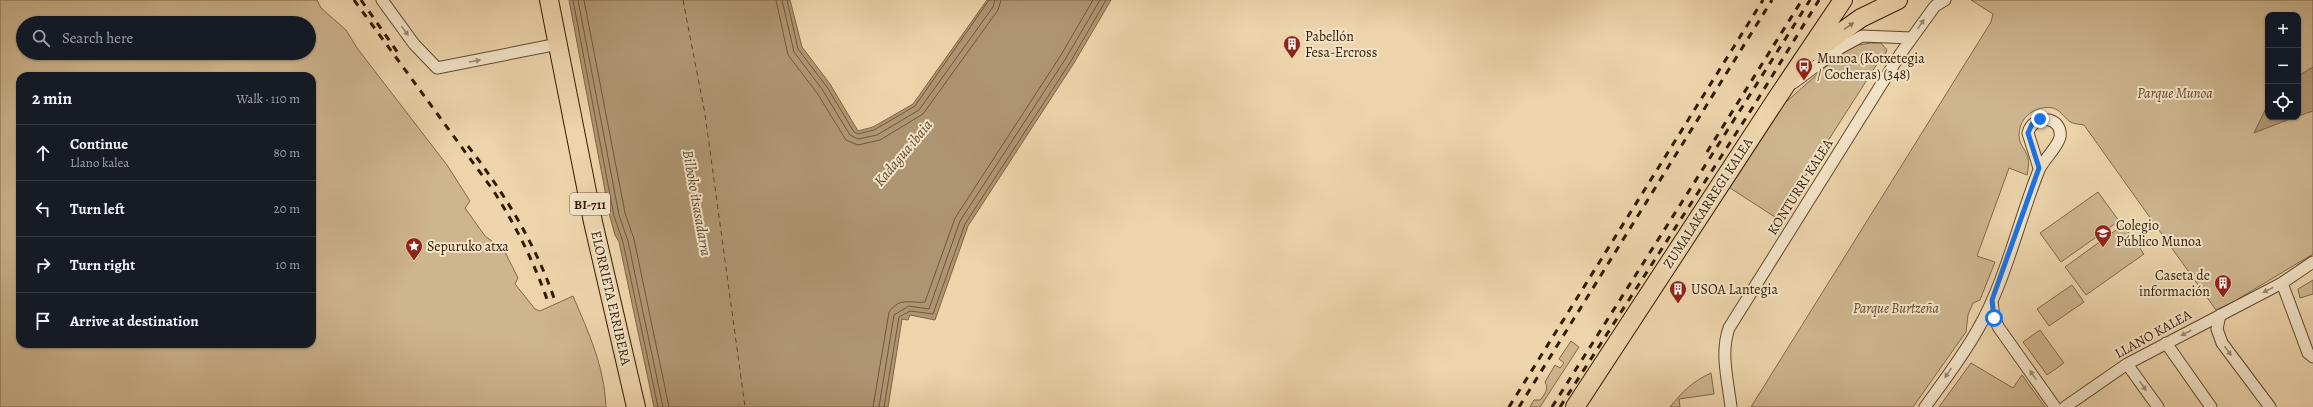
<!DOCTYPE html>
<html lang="en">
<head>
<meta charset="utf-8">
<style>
  :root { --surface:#171b24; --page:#20242c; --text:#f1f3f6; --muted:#9ea1a6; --line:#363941 }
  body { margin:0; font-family:Alegreya,serif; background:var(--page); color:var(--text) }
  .controls { position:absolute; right:12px; top:12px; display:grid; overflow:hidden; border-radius:8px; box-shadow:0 1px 3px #0004 }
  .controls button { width:36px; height:36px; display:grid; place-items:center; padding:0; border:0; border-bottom:1px solid var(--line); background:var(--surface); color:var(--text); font:20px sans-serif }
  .stop { position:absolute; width:12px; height:12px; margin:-9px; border:3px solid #1a73e8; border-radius:50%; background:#fff }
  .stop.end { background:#1a73e8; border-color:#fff; box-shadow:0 1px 4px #0008 }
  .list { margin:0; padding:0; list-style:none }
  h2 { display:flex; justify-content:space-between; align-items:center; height:52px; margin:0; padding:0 16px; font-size:17px }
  h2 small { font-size:13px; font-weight:400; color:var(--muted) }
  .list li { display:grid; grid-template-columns:26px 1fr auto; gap:12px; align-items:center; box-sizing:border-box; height:56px; padding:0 16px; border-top:1px solid var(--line) }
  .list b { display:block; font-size:15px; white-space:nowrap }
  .list p { margin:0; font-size:13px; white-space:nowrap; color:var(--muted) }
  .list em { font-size:13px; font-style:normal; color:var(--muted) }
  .icon { flex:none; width:22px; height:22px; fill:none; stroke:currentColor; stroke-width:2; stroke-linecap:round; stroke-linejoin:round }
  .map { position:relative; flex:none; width:2313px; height:407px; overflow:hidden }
  .search { position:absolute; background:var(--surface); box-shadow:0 1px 3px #0004; left:16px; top:16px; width:300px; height:44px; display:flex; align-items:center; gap:10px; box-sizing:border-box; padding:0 14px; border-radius:22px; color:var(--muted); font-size:15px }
  .panel { position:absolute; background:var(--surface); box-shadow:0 1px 3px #0004; left:16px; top:72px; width:300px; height:276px; border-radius:12px }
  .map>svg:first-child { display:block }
</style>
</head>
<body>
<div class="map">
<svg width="2313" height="407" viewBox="0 0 2313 407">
  <rect width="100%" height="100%" fill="#edd4ab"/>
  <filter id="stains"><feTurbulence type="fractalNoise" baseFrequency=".005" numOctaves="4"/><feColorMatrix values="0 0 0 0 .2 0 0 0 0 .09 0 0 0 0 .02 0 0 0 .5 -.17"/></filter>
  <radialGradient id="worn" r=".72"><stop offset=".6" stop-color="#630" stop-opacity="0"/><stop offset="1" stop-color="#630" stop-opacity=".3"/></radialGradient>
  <path fill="#cdb58e" stroke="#806847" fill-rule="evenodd" d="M 0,0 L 317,0 L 321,8 L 346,30 L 357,48 L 447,165 L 470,201 L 465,208 L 485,236 L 504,250 L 518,278 L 515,284 L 535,309 L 540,311 L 573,296 C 589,334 604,365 606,407 L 0,407 ZM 23,23 L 309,23 L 309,53 L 23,53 ZM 20,76 L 312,76 L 312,344 L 20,344 Z
    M 1971,0 L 2313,0 L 2313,254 L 2233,302 L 2216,310 L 2084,125 C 2079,124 2072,124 2069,121 C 2064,117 2060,110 2053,108 C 2036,105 2019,117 2019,135 C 2019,150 2033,150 2027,175 L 2009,168 L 1977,256 L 1995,262 L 1980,300 L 1973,303 L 1968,315 L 1966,332 L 1913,407 L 1751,407 L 1991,22 L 1993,14 ZM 2268,15 L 2298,15 L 2298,117 L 2268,117 Z
    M 1871,43 L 1881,43 L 1887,50 L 1881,63 L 1879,61 L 1778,219 L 1727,186 L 1778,109 L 1838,56 L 1858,45 Z
    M 2098,192 L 2119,221 L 2061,262 L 2040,233 Z
    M 2123,225 L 2144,254 L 2086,295 L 2065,267 Z
    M 2313,280 L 2313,294 L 2300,298 L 2298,289 Z
    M 2072,285 L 2084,302 L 2049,326 L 2037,309 Z
    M 2040,330 L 2064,363 L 2047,375 L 2023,342 Z
    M 1571,341 L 1579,347 L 1540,407 L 1530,407 L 1534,400 L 1540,400 C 1545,395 1549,388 1545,382 L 1555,365 L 1560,368 L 1564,363 L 1559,359 Z
    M 1971,363 L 2013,388 L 2022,375 L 2045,407 L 1939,407 Z
    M 1711,373 L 1714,394 L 1679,399 L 1680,407 L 1670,407 C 1682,392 1693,381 1711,373 Z"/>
  <path fill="#ae9571" stroke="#7d6444" d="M 569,0 L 790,0 L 802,47 L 830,84 L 858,131 L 873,127 L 913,104 L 987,0 L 1111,0 L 1074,63 L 968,226 L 935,320 L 910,315 L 908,320 L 902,319 L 888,407 L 654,407 L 619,242 L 615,235 L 610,217 Z
    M 2313,67 L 2313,111 L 2298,116 L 2298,76 Z
    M 2268,104 L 2268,117 L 2295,117 L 2254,133 Z"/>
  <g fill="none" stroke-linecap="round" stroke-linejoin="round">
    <path stroke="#705838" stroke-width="1" d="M 573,0 L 614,216 L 623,242 L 658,407
      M 578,0 L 619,215 L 628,241 L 663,407
      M 584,0 L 625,213 L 634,239 L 669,407
      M 776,0 L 788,55 L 817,93 L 846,140 L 858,145 L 880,140 L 923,114 L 998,10 L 1001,0
      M 782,0 L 794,52 L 822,89 L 850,135 L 858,139 L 877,135 L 919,110 L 993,7 L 995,0
      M 787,0 L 798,49 L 827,87 L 854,132 L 858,134 L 874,130 L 915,106 L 989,0
      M 873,407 L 889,312 C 900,296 912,304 925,302 L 955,218 L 1061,55 L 1093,0
      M 879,407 L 894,315 L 909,306 L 929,309 L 960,221 L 1066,58 L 1100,0
      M 884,407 L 899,317 L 910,311 L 933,314 L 965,224 L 1071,61 L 1106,0"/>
    <path stroke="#5e4628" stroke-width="1" stroke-dasharray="5 4" stroke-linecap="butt" d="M 683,0 L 705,114 L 745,407"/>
    <g stroke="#62492b" stroke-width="13">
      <path id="minor" d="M 382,0 L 414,44 L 437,68 L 558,44
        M 1793,83 L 1840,48 L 1862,36 L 1912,38
        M 2282,283 L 2308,353 L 2313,357
        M 1992,301 L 1994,318 L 1999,328 L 2055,407
        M 2220,315 L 2217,329 L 2222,343 L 2270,407
        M 2166,343 L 2211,407
        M 2127,364 L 2158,407
        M 1731,407 C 1728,381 1720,353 1729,328 L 1901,53 L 1935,6 L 1945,0
        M 1925,407 C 1943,382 1963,356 1978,329 C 2006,280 2018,222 2039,170 C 2043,160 2058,147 2060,137 C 2063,116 2033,113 2028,133 L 2039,168
        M 2065,407 L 2127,364 L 2282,283 L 2313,262"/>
    </g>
    <g stroke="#331b00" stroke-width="20">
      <path id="primary" d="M 549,0 L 593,222 L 636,407
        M 1815,51 L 1861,18 L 1898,0
        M 1575,407 L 1777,98 L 1843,0"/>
    </g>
    <use href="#minor" stroke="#f3e3c8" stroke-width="11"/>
    <use href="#primary" stroke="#edd4ab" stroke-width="18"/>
    <path stroke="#331b00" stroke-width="3" stroke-dasharray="7 7" stroke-linecap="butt" d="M 354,0 L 493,190 C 516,226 534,262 548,302
      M 361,0 L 398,53
      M 468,146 C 504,193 534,241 554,298
      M 1707,152 L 1802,0
      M 1509,407 L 1763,0
      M 1519,407 L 1772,0
      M 1552,407 L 1810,0
      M 1560,407 L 1753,107 L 1819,0"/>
  </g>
  <defs><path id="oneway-solid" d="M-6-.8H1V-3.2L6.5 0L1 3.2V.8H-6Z"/></defs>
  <g fill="#9d896e">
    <use href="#oneway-solid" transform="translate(1921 24) rotate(-55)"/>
    <use href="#oneway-solid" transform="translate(405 31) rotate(54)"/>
    <use href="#oneway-solid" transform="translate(475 61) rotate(-11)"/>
    <use href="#oneway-solid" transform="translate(2268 290) rotate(153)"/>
    <use href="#oneway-solid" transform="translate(2186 333) rotate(152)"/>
    <use href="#oneway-solid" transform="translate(2228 351) rotate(54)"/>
    <use href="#oneway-solid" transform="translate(1948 373) rotate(124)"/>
    <use href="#oneway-solid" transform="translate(2033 375) rotate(-125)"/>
    <use href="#oneway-solid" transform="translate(2143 386) rotate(54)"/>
  </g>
  <use fill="#907856" href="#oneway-solid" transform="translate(1849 26) rotate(-34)"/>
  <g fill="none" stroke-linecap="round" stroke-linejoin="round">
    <path stroke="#1a73e8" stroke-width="5" d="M 1994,318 L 1992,300 L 2039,168 L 2028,133 L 2032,124 L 2040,119"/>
  </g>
  <defs>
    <g id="building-pin" transform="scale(0.9)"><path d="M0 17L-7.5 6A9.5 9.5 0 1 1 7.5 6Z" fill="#8f2418" stroke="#f3e3c8"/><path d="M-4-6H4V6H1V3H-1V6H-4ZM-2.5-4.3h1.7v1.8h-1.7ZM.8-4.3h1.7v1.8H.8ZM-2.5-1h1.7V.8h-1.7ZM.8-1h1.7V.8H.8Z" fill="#fff"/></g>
    <g id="bus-pin" transform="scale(0.9)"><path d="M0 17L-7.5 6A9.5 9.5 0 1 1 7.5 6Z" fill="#8f2418" stroke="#f3e3c8"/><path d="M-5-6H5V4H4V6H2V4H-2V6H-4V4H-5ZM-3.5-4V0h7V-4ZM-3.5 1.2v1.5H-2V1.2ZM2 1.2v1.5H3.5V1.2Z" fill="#fff"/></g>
    <g id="school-pin" transform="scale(0.9)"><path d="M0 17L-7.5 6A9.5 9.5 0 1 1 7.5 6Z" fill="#8f2418" stroke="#f3e3c8"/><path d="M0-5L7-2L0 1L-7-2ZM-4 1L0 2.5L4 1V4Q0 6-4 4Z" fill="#fff"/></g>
    <g id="sight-pin" transform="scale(0.9)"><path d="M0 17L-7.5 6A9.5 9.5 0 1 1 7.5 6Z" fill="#8f2418" stroke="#f3e3c8"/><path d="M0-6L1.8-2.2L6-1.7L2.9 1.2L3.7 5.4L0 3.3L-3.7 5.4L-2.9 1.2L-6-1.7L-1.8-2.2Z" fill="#fff"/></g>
  </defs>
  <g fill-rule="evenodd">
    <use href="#building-pin" x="1292" y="44"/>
    <use href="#bus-pin" x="1804" y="66"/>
    <use href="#school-pin" x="2103" y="233"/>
    <use href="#sight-pin" x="414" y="246"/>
    <use href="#building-pin" x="2223" y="283"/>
    <use href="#building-pin" x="1678" y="289"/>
  </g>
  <g text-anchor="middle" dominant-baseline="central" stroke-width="4" stroke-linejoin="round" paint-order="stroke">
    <rect fill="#f3e3c8" stroke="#6d573c" stroke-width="1" x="570" y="193" width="40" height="22" rx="3"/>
    <g font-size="13" font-weight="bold" fill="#331b00">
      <text x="590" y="204">BI-711</text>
    </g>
    <g font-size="14" fill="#331b00" stroke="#f3e3c8" text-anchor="start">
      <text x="1305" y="36">Pabellón<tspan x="1305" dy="16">Fesa-Ercross</tspan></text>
      <text x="1817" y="58">Munoa (Kotxetegia<tspan x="1817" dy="16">/ Cocheras) (348)</tspan></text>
      <text x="2116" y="225">Colegio<tspan x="2116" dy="16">Público Munoa</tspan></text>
      <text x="427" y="246">Sepuruko atxa</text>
      <text x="2210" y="275" text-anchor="end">Caseta de<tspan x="2210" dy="16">información</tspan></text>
      <text x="1691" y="289">USOA Lantegia</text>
    </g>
    <g font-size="14" font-style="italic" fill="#61492b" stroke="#f3e3c8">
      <text x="2175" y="93">Parque Munoa</text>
      <text x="1896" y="308">Parque Burtzeña</text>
    </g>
    <g font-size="14" fill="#331b00" stroke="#f3e3c8">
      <text transform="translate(1800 187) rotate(-58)">KONTURRI KALEA</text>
      <text transform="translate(1708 203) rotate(-57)">ZUMALAKARREGI KALEA</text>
      <text transform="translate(611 298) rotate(77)">ELORRIETA ERRIBERA</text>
      <text transform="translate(2153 334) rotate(-29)">LLANO KALEA</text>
    </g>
    <g font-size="15" font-style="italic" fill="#5e4628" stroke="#f3e3c8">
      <text transform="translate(903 153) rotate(-50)">Kadagua ibaia</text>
      <text transform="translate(697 203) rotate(80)">Bilboko itsasadarra</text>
    </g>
  </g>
  <rect width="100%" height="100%" filter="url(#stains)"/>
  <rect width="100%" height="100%" fill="url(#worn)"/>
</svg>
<div class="controls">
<button>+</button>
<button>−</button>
<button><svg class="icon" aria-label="locate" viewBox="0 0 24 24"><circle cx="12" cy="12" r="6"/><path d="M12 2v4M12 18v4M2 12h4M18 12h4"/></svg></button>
</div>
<div class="stop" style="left:1994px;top:318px"></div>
<div class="stop end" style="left:2040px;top:119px"></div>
<div class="search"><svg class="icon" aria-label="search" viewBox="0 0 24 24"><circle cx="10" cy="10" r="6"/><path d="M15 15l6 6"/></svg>Search here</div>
<section class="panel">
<h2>2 min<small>Walk · 110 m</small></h2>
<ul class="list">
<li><svg class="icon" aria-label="ahead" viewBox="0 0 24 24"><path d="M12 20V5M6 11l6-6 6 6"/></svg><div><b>Continue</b><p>Llano kalea</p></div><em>80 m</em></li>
<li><svg class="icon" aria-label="left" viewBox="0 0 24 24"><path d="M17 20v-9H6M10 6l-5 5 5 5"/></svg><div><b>Turn left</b></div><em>20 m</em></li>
<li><svg class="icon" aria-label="right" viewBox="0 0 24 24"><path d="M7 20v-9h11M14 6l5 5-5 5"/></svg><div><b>Turn right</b></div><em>10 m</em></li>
<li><svg class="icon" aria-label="arrive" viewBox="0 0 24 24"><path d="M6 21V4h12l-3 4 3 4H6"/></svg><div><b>Arrive at destination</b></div></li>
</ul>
</section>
</div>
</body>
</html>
